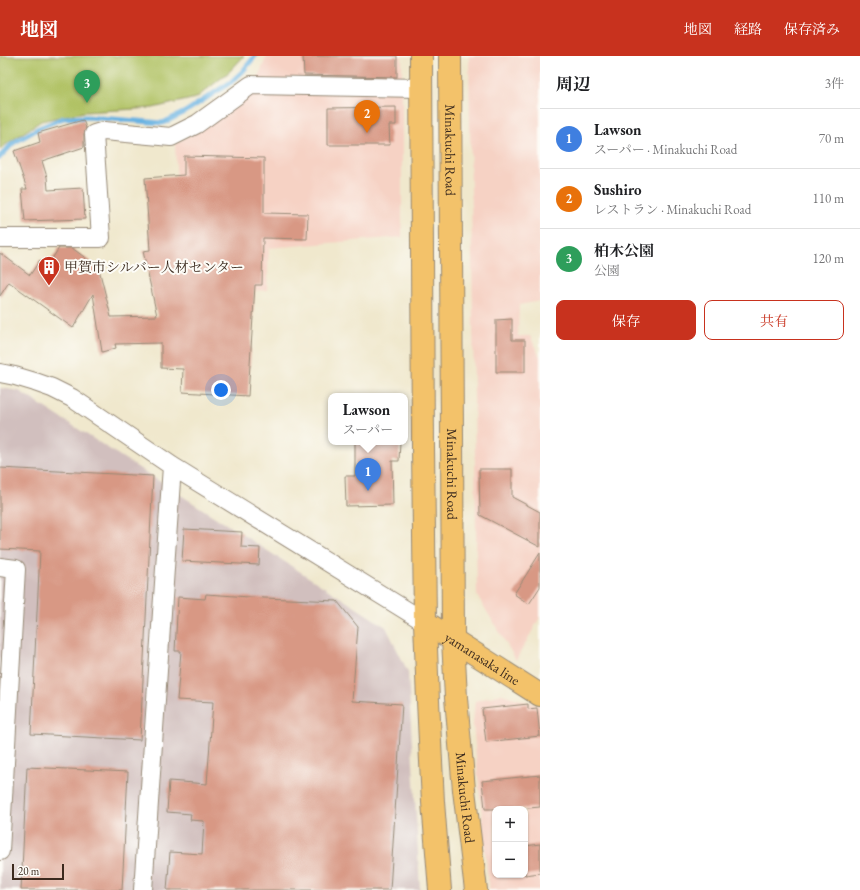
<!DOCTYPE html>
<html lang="ja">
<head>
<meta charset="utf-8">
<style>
  :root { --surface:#fff; --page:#f6f6f6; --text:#202124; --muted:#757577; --line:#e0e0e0; --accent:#c8321e }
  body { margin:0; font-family:"EB Garamond","Noto Serif JP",serif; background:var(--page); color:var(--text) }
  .controls { position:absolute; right:12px; bottom:12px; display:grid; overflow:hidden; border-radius:8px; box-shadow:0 1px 3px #0004 }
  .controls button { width:36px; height:36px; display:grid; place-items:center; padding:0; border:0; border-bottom:1px solid var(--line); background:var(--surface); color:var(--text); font:20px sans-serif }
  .scale { position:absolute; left:12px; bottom:10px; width:52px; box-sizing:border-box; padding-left:4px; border:2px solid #3b2a1e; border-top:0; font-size:11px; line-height:14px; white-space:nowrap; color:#3b2a1e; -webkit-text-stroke:3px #fdfcf7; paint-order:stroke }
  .you { position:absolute; left:221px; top:334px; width:14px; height:14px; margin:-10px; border:3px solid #fff; border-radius:50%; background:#1a73e8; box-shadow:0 0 0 6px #1a73e833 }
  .badge { display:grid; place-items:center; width:26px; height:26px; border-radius:50%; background:var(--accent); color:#fff; font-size:13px; font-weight:700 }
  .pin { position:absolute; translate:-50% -33px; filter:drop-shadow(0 1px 2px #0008) }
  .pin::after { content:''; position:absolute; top:21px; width:14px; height:12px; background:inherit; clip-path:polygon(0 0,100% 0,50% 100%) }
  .popup { position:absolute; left:328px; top:337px; width:80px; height:52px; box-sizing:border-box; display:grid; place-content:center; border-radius:8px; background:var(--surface); filter:drop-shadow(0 1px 3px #0005); font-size:13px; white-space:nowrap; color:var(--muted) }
  .popup b { font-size:15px; color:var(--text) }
  .popup::after { content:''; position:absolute; left:50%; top:100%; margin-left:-8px; border:8px solid transparent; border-top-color:var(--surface) }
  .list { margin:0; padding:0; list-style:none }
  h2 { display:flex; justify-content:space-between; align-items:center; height:52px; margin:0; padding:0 16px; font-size:17px }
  h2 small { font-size:13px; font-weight:400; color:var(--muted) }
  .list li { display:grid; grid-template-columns:26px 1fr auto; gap:12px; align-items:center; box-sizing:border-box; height:60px; padding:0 16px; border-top:1px solid var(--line) }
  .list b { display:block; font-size:15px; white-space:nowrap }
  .list p { margin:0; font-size:13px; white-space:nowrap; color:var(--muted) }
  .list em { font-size:13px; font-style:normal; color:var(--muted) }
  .actions { display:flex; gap:8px; padding:12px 16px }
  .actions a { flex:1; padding:9px 0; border:1px solid var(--accent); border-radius:8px; text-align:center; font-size:14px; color:var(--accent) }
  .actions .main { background:var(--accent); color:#fff }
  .map { position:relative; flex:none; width:540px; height:834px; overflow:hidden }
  header { display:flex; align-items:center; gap:24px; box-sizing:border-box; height:56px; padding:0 20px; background:var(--accent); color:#fff }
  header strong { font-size:19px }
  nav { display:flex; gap:22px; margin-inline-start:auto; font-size:14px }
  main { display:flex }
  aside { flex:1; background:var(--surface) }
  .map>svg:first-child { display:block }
</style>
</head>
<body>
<header>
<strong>地図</strong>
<nav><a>地図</a><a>経路</a><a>保存済み</a></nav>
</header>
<main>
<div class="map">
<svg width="540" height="834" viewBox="0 0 540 834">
  <rect width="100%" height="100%" fill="#fdfcf7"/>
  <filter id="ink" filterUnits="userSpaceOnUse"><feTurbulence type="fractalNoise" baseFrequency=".025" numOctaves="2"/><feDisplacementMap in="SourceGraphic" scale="8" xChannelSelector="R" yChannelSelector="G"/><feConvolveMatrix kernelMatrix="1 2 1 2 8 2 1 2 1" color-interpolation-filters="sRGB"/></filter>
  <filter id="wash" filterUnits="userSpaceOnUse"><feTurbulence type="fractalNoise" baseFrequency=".012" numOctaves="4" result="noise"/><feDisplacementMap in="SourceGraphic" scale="16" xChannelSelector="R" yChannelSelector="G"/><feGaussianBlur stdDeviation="0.9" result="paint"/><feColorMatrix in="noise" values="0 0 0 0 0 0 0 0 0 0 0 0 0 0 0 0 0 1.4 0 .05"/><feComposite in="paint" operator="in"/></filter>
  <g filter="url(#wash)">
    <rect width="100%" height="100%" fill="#f0e8cd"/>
    <path fill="#f6d2c4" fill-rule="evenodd" d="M 267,0 L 402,0 L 402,181 L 269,192 L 267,234 L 182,239 L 175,88 L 251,38 Z
      M 469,0 L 540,0 L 540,245 L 519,249 L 518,280 L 530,280 L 540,301 L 540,561 L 516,604 L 477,539 Z
      M 502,638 L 540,650 L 540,834 L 489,834 L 473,668 L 475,645 ZM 495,753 L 525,753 L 525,819 L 495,819 Z"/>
    <path fill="#d1bfbe" d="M 0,332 L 19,335 L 386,571 L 408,616 L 420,834 L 0,834 Z"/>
    <path fill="#b1c265" stroke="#767642" d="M 0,0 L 244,0 L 229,16 L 196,42 L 153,52 L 84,56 L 41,65 L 4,90 L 0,94 Z"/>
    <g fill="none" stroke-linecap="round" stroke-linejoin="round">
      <path stroke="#6bb3e2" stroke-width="5" d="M 0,101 L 13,87 L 39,72 L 63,62 L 87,61 L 163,67 L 185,56 L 231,26 L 243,15 L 255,0"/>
    </g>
    <g id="blocks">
      <path fill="#d89884" d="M 303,0 L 397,0 L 397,21 L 304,19 Z
        M 396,51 L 396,69 L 389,69 L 390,89 L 328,89 L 328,52 Z
        M 83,64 L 86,72 L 84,78 L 84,91 L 42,105 L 47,121 L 48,134 L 83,132 L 85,163 L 25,165 L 22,133 L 27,133 L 14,95 L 40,86 L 38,77 Z
        M 184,100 L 264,102 L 264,157 L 308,158 L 307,183 L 263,182 L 262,229 L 255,229 L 248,340 L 182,336 L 183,313 L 161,312 L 161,287 L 115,288 L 116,292 L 102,296 L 93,238 L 73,272 L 9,226 L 0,240 L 0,197 L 30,219 L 40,204 L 48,209 L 59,192 L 72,192 L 95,209 L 98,209 L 111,261 L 157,260 L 143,195 L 150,194 L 145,122 L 184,119 Z
        M 512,263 L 512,284 L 525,284 L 525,316 L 496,316 L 496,264 Z
        M 355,386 L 400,386 L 399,405 L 392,405 L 393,449 L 346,450 L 345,420 L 355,420 Z
        M 0,412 L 153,420 L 140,684 L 31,678 L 40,495 L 0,493 Z
        M 479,413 L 512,413 L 512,441 L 540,456 L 540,491 L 480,459 Z
        M 184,473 L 242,476 L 241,491 L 260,492 L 259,509 L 182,505 Z
        M 540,497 L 540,531 L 529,548 L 514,538 Z
        M 206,538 L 264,542 L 337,545 L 358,571 L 352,645 L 402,648 L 390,834 L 167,834 L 170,796 L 202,798 L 204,765 L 190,764 L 191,758 L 167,756 L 169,725 L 207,728 L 213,646 L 177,644 L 181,595 L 175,595 L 178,541 L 205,543 Z
        M 528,648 L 528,653 L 537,652 L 540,680 L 486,686 L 482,653 Z
        M 27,711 L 128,716 L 122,834 L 21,834 Z
        M 540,719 L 540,751 L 518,753 L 485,753 L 482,725 Z
        M 540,788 L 540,817 L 525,819 L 525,790 Z"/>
    </g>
  </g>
  <g filter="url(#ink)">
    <use href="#blocks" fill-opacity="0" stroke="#968976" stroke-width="1"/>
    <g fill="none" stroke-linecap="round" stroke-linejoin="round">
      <g stroke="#968976" stroke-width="20">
        <path id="minor" d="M 0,182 L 101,182 L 94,78 L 104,75 L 171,81 L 197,68 L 251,29 L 421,32
          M 0,317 L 15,320 L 35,326 L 52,332 L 72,342 L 172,410 L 425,566
          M 0,511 L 16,513 L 0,795
          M 143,834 L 172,410"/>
      </g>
      <g stroke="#968976" stroke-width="24">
        <g id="major">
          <path id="s1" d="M 425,566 L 540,639"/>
        </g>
      </g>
      <g stroke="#968976" stroke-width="24">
        <g id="highway">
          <path d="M 421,0 L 423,391 L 425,566 L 428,645 L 433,746 L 440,834"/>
          <path id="s2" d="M 450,0 L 452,380 L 453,583 L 456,642 L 464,734 L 476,834"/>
        </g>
      </g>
      <use href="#minor" stroke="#fff" stroke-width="18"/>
      <use href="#major" stroke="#f3c26a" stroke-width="22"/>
      <use href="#highway" stroke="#f3c26a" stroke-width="22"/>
    </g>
  </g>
  <defs>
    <g id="building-pin" transform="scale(1.15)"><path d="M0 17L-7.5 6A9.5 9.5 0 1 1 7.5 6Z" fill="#c8321e" stroke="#fdfcf7"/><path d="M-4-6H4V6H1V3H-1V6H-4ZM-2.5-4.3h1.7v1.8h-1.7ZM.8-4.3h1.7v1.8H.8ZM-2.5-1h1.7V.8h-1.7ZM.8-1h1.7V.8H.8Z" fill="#fff"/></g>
  </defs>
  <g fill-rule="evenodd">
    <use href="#building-pin" x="49" y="211"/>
  </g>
  <g text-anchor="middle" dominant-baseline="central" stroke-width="4" stroke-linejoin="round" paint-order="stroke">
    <g font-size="14" fill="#3b2a1e" stroke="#fdfcf7">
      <text stroke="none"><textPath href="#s2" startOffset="94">Minakuchi Road</textPath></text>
      <text stroke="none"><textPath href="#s2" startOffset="418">Minakuchi Road</textPath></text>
      <text stroke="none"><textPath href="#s1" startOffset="68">yamanasaka line</textPath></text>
      <text stroke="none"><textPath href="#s2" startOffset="742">Minakuchi Road</textPath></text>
    </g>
    <g font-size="14" fill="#3b2a1e" stroke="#fdfcf7" text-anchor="start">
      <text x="64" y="211">甲賀市シルバー人材センター</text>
    </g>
  </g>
</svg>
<div class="controls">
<button>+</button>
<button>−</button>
</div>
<div class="scale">20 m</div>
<div class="you"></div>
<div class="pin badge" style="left:368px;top:435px;background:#3f7fe0">1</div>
<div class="popup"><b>Lawson</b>スーパー</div>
<div class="pin badge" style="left:367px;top:77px;background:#e8710a">2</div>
<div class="pin badge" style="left:87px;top:47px;background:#2e9e5b">3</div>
</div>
<aside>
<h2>周辺<small>3件</small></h2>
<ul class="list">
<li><span class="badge" style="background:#3f7fe0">1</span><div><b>Lawson</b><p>スーパー · Minakuchi Road</p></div><em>70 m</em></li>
<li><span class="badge" style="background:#e8710a">2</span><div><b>Sushiro</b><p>レストラン · Minakuchi Road</p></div><em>110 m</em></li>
<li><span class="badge" style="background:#2e9e5b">3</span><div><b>柏木公園</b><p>公園</p></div><em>120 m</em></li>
</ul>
<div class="actions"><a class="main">保存</a><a>共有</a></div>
</aside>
</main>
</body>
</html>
